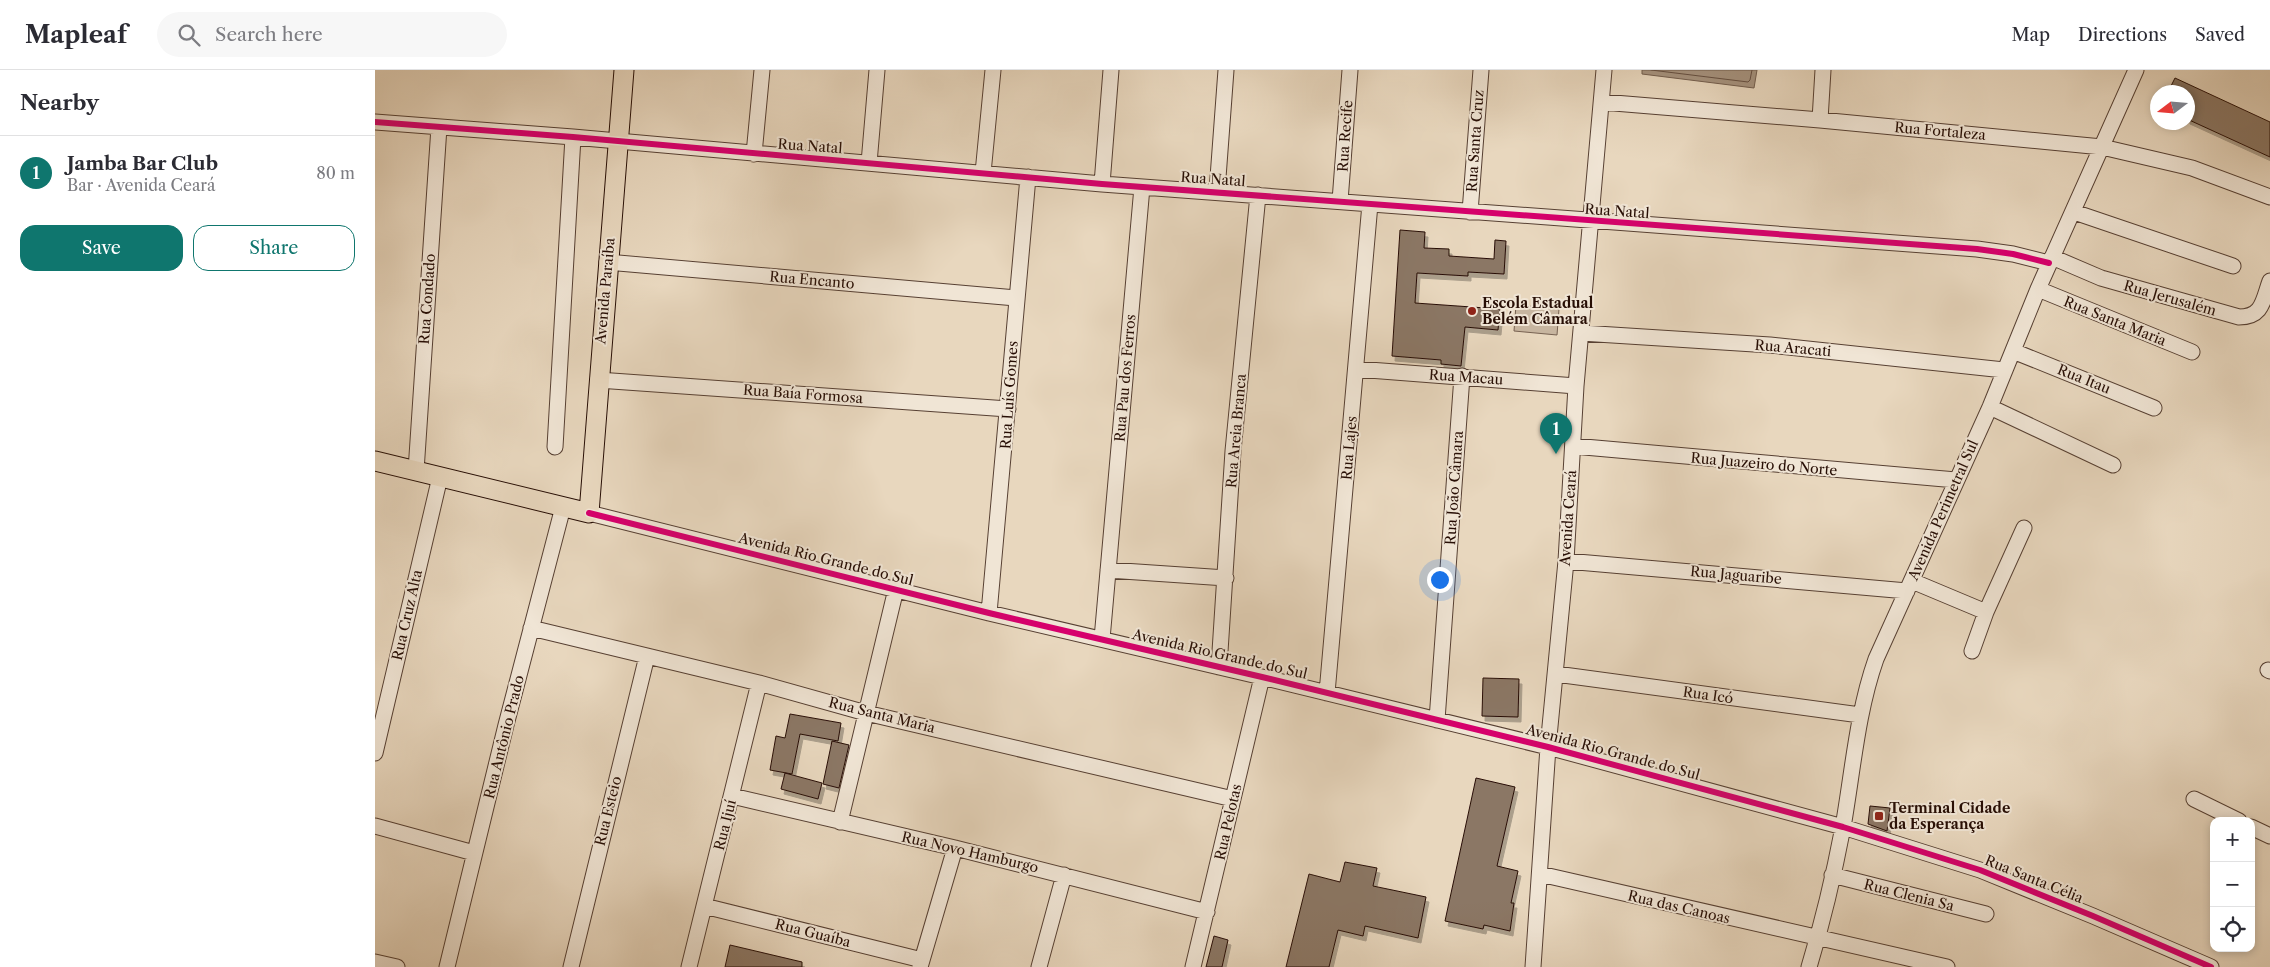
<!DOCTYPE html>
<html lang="en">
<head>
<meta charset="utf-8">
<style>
  :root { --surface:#fff; --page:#f7f7f7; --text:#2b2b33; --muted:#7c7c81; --line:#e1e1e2; --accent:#0f766e }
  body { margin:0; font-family:"Libre Caslon Text",serif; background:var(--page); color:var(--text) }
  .controls { position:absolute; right:15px; bottom:15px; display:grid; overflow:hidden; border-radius:10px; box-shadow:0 2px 8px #0003 }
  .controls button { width:45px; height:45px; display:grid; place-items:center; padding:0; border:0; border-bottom:1px solid var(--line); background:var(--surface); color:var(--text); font:25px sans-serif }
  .compass { position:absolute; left:1775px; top:15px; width:45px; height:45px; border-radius:50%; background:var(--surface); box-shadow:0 2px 8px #0003; rotate:254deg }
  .you { position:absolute; left:1064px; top:509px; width:18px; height:18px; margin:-12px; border:4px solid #fff; border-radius:50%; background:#1a73e8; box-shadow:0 0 0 8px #1a73e833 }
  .badge { display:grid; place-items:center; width:32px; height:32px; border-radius:50%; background:var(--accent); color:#fff; font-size:16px; font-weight:700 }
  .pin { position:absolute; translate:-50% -41px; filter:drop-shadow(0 1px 2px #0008) }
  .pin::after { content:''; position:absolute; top:26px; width:18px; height:15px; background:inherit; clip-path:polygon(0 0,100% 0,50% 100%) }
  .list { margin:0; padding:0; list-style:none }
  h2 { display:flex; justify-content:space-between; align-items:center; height:65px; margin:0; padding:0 20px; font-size:21px }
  h2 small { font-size:16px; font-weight:400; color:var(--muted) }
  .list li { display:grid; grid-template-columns:32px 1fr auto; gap:15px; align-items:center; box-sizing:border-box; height:75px; padding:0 20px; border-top:1px solid var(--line) }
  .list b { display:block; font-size:19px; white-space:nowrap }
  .list p { margin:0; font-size:16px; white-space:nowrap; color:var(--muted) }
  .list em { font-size:16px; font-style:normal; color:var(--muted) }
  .actions { display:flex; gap:10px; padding:15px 20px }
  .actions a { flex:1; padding:11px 0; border:1px solid var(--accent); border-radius:15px; text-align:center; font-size:18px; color:var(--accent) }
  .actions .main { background:var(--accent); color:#fff }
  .icon { flex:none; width:28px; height:28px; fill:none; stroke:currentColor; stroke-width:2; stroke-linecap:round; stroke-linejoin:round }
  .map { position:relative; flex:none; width:1895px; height:897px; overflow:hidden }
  header { display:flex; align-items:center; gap:30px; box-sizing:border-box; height:70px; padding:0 25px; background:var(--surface); border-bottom:1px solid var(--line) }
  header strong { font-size:24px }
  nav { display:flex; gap:28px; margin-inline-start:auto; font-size:18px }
  .search { width:350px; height:45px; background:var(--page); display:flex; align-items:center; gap:12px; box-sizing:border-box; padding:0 18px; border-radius:28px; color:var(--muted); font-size:19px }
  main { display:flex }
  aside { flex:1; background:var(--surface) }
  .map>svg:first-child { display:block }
</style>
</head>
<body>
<header>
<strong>Mapleaf</strong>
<div class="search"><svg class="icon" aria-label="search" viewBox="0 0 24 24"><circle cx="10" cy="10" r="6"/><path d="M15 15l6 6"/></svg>Search here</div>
<nav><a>Map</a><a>Directions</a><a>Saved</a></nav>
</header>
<main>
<aside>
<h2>Nearby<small></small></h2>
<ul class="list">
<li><span class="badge">1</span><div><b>Jamba Bar Club</b><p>Bar · Avenida Ceará</p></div><em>80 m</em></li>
</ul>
<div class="actions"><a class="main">Save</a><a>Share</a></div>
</aside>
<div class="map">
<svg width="1895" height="897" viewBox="0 0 1895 897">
  <defs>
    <filter id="shadow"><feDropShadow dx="3" dy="5" stdDeviation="0" flood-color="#0004"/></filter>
  </defs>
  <rect width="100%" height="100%" fill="#e8d7be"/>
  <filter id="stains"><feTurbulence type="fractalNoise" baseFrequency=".004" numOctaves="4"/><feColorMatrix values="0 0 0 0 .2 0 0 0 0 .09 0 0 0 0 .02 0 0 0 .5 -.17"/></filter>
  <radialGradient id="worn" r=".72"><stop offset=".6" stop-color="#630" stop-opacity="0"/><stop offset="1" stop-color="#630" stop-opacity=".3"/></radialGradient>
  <path fill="#c7b59f" stroke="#776252" d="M 1141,235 L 1184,239 L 1182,265 L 1139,261 Z"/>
  <path fill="#a6937f" stroke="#735e4e" d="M 1267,0 L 1382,0 L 1379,18 L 1267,4 Z"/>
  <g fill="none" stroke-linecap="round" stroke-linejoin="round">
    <path stroke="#665042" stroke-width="1" d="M 1276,0 L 1373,12 L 1375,10 L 1377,0"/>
  </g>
  <path fill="#8b7765" stroke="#270e05" filter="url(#shadow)" d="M 1800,8 L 1895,52 L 1895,87 L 1812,49 L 1812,22 L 1793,22 Z
    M 1025,160 L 1050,162 L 1049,178 L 1074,179 L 1074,186 L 1119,189 L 1120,170 L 1131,171 L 1129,204 L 1093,202 L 1093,206 L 1042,203 L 1040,233 L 1125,239 L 1123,260 L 1090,257 L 1086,296 L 1066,294 L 1066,290 L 1017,286 Z
    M 1108,608 L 1144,609 L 1143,647 L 1107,646 Z
    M 415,644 L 466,653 L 463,671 L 425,664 L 417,704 L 395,700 L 401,666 L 410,668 Z
    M 457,671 L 474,675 L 464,718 L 448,714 Z
    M 410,703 L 447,713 L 443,729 L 406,719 Z
    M 1101,708 L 1140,717 L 1122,796 L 1143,801 L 1136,833 L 1139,833 L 1135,861 L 1109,855 L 1108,859 L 1070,851 Z
    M 1495,736 L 1515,738 L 1512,761 L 1493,754 Z
    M 970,792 L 1002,798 L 998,816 L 1051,827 L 1043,868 L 990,856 L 988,866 L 963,860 L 954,897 L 911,897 L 934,804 L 965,812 Z
    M 839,866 L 853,870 L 847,897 L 831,897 Z
    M 355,875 L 427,892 L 427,897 L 350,897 Z"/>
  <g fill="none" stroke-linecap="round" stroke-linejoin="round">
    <g stroke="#574033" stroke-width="17">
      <path id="minor" d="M 1227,32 L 1445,50 L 1727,77 L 1817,98 L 1895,127
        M 1445,50 L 1448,0
        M 0,52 L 198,67 L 727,114 L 1602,179 L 1638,184 L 1674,193
        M 379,84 L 387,0
        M 494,93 L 502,0
        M 608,103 L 618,0
        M 727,114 L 736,0
        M 842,121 L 851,0
        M 965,131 L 975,0
        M 1095,142 L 1106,0
        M 1699,142 L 1858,196
        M 1677,187 L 1726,208 L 1864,247 C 1888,247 1888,230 1895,211
        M 232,192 L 641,228
        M 1663,219 L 1817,282
        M 1206,263 L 1395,275 L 1629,300
        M 1638,281 L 1779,338
        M 981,299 L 1201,316
        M 223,310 L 633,339
        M 1615,337 L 1738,395
        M 1198,376 L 1581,410
        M 180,377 L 198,67
        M 41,401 L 64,57
        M 214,443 L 614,543 L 887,607 L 1173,677 L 1468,757 L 1605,800 L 1718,846 L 1836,897
        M 1191,491 L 1532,521
        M 733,500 L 851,508
        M 1537,511 L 1611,542
        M 614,543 L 653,107
        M 156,558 L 384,613 L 491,643 L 858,729
        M 727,569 L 767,117
        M 1597,581 L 1611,542 L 1649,458
        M 844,597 L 858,381 L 883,125
        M 1893,600 L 1895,601
        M 1181,604 L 1485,645
        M 952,623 L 995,134
        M 1062,650 L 1087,306
        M 0,683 L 65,407
        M 357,726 L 580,778 L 832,842
        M 1819,729 L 1864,751
        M 465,752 L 521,519
        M 0,756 L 99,783
        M 1876,757 L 1895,766
        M 1165,804 L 1572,897
        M 1457,805 L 1611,844
        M 329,836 L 547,890
        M 0,892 L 22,897
        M 72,897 L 131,655 L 188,437
        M 196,897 L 272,586
        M 314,897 L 384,613
        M 545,897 L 580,778
        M 664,897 L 689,805
        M 818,897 L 887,607
        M 1158,897 L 1173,677 L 1191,491 L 1201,316 L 1229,0
        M 1434,897 C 1448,851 1459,804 1468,757 C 1478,700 1482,643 1501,589 L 1615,337 L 1663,219 L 1761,0"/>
    </g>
    <g stroke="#270e05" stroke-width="21">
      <path id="major" d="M 0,391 L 214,443 L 249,0"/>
    </g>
    <use href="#minor" stroke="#f0e5d5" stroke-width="15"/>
    <use href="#major" stroke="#e8d7be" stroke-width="19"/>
    <g stroke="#f0e5d5" stroke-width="9">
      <path id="cycleway" d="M 0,52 L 198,67 L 727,114 L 1602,179 L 1638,184 L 1674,193
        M 214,443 L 614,543 L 887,607 L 1173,677 L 1468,757 L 1605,800 L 1718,846 L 1836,897"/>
    </g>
    <use href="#cycleway" stroke="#d6006c" stroke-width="6"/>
  </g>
  <g fill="#8f2418" stroke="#f0e5d5" stroke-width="2">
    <circle cx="1097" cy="241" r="5"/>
    <rect x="1499" y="741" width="10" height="10" rx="2.5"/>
  </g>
  <g text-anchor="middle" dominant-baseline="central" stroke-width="4" stroke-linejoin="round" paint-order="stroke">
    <g font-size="14" fill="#270e05" stroke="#f0e5d5">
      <text transform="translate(1565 61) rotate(5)">Rua Fortaleza</text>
      <text transform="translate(970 66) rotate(-86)">Rua Recife</text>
      <text transform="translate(1100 71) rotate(-86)">Rua Santa Cruz</text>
      <text transform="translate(435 76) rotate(4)">Rua Natal</text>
      <text transform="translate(838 109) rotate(4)">Rua Natal</text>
      <text transform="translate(1242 141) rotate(4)">Rua Natal</text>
      <text transform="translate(437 210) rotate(5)">Rua Encanto</text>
      <text transform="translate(230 221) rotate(-85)">Avenida Paraíba</text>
      <text transform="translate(1795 228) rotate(16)">Rua Jerusalém</text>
      <text transform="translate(52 229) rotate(-86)">Rua Condado</text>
      <text transform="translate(1740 251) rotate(22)">Rua Santa Maria</text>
      <text transform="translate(1418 278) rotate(5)">Rua Aracati</text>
      <text transform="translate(1091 307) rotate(4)">Rua Macau</text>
      <text transform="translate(750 308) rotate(-85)">Rua Pau dos Ferros</text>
      <text transform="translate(1709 309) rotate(22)">Rua Itau</text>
      <text transform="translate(428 324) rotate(4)">Rua Baía Formosa</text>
      <text transform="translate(634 325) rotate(-86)">Rua Luís Gomes</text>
      <text transform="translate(861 361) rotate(-85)">Rua Areia Branca</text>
      <text transform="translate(974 378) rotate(-85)">Rua Lajes</text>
      <text transform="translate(1389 394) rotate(5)">Rua Juazeiro do Norte</text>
      <text transform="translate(1079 418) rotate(-86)">Rua João Câmara</text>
      <text transform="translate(1568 440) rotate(-66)">Avenida Perimetral Sul</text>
      <text transform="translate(1193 448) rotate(-86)">Avenida Ceará</text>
      <text transform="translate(451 489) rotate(14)">Avenida Rio Grande do Sul</text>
      <text transform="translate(1361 505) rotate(5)">Rua Jaguaribe</text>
      <text transform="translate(32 545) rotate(-77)">Rua Cruz Alta</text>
      <text transform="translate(845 584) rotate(13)">Avenida Rio Grande do Sul</text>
      <text transform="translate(1333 625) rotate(8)">Rua Icó</text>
      <text transform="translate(507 645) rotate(14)">Rua Santa Maria</text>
      <text transform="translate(129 667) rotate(-76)">Rua Antônio Prado</text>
      <text transform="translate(1238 682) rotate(15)">Avenida Rio Grande do Sul</text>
      <text transform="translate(233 741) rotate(-76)">Rua Esteio</text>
      <text transform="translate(853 752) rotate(-77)">Rua Pelotas</text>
      <text transform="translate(350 755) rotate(-76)">Rua Ijuí</text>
      <text transform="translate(595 782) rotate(13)">Rua Novo Hamburgo</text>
      <text transform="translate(1659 809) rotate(22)">Rua Santa Célia</text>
      <text transform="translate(1534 825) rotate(14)">Rua Clenia Sa</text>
      <text transform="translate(1304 837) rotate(13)">Rua das Canoas</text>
      <text transform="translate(438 863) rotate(14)">Rua Guaíba</text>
    </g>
    <g font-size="14" font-weight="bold" fill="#270e05" stroke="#f0e5d5" text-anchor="start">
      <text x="1107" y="233">Escola Estadual<tspan x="1107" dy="16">Belém Câmara</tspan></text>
      <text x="1514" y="738">Terminal Cidade<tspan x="1514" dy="16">da Esperança</tspan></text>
    </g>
  </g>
  <rect width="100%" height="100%" filter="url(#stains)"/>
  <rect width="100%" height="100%" fill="url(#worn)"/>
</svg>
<div class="controls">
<button>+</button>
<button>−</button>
<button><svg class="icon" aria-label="locate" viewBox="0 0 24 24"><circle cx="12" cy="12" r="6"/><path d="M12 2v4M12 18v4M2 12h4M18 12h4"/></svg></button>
</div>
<svg class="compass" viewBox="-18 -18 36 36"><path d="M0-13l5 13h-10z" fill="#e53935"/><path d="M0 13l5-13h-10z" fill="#7c7c81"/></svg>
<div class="you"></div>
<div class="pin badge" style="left:1181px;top:384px">1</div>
</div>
</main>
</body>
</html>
